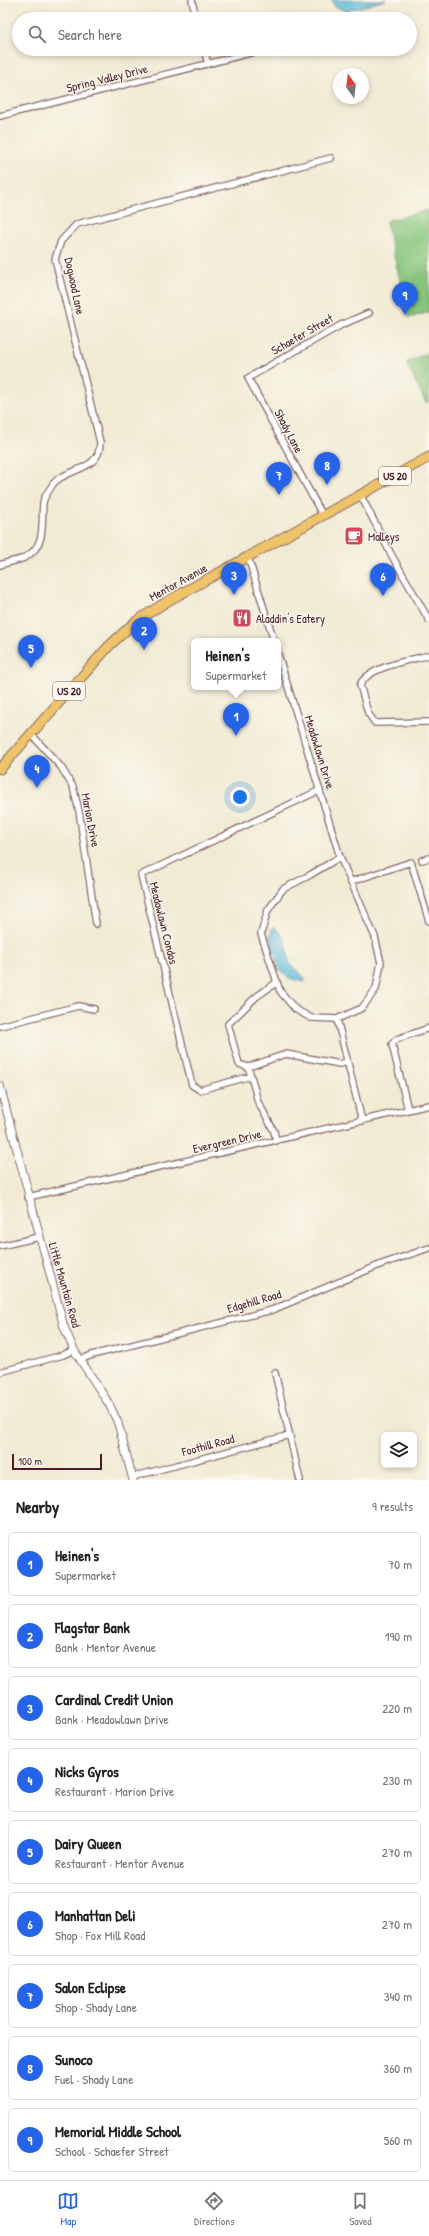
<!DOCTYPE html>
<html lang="en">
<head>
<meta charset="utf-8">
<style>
  :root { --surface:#fff; --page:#f6f6f6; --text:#202124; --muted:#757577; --line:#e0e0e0; --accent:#2563eb }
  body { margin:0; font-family:"Patrick Hand",sans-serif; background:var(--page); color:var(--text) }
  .controls { position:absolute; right:12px; bottom:12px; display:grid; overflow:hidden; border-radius:6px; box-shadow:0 2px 6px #0003 }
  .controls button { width:36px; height:36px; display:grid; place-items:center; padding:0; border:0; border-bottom:1px solid var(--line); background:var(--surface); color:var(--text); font:20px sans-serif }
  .compass { position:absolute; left:333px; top:68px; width:36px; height:36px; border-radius:50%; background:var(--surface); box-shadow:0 2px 6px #0003; rotate:346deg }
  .scale { position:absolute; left:12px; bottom:10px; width:90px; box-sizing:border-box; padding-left:4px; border:2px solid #4a1f2b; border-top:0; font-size:11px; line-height:14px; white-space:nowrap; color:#4a1f2b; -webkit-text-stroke:3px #fbf7ec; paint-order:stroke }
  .you { position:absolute; left:240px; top:797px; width:14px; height:14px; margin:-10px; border:3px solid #fff; border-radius:50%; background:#1a73e8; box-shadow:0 0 0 6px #1a73e833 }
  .badge { display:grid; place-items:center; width:26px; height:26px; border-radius:50%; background:var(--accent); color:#fff; font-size:13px; font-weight:700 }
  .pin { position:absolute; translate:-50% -33px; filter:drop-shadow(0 1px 2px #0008) }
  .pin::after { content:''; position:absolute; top:21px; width:14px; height:12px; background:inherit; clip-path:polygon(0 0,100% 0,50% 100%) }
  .popup { position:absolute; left:191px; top:638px; width:90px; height:52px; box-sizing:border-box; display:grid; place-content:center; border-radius:6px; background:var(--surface); filter:drop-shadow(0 1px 3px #0005); font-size:13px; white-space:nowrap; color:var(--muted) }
  .popup b { font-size:15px; color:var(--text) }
  .popup::after { content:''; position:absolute; left:50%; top:100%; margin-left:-8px; border:8px solid transparent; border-top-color:var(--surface) }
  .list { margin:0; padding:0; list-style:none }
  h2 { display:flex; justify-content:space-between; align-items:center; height:52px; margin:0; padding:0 16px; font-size:17px }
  h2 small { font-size:13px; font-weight:400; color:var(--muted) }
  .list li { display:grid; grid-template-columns:26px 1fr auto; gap:12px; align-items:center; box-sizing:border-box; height:64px; margin:0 8px 8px; padding:0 8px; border:1px solid var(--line); border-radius:6px }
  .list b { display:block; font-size:15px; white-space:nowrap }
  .list p { margin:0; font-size:13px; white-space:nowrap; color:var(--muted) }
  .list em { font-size:13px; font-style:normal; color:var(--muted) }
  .icon { flex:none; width:22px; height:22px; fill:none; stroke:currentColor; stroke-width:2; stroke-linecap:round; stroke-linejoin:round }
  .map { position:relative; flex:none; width:429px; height:1480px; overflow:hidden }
  .search { position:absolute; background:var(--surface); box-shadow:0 2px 6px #0003; left:12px; right:12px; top:12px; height:44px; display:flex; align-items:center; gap:10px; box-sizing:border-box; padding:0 14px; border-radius:22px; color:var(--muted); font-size:15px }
  .sheet { height:700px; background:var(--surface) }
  nav { display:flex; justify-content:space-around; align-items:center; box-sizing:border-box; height:56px; border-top:1px solid var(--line); background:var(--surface); font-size:11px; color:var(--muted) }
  nav a { display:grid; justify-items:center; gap:2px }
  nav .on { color:var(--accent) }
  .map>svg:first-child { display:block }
</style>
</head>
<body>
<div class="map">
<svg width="429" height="1480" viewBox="0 0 429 1480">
  <rect width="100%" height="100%" fill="#fbf7ec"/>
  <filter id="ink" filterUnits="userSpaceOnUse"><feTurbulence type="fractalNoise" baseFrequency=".025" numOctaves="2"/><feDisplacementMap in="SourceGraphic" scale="8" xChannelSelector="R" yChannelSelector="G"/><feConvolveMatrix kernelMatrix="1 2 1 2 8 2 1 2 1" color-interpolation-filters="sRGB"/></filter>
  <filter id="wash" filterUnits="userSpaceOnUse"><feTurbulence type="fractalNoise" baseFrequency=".012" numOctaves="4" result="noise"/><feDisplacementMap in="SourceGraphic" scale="16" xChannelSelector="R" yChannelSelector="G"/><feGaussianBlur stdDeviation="0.9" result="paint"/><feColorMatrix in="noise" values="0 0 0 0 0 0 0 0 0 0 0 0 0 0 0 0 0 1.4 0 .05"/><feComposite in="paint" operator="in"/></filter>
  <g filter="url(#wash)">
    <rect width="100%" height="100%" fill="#f1ebd4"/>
    <path fill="#86c57c" stroke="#687254" d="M 429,210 L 429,312 L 409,318 L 386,221 Z
      M 429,352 L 429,401 L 426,403 L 406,363 Z"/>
    <path fill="#5abad9" stroke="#526c82" d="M 332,0 L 386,0 L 346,11 L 334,6 Z
      M 275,927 C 290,944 285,945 290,964 L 306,979 L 304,982 L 288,978 L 281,971 L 271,946 L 270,936 L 272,928 Z"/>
  </g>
  <g filter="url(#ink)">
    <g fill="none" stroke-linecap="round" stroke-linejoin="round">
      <g stroke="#846666" stroke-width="8">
        <path id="minor" d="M 192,0 L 196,19
          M 204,49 L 208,64
          M 0,116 L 266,49
          M 361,496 L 392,556 L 429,620
          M 323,516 L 248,378 L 341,325 L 369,313
          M 248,557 L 274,641
          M 0,565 C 7,562 17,561 24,558 C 47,546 41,525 43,503 C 43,498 50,489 53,484 C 65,468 101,472 100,442 L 55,259 L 61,241 L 77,224 L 331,158
          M 278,654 L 340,857 L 375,937 L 381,963 L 376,989 L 362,1008 L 337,1019 L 311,1018 L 295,1009 L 280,991 L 261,934 L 268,910 L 283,889 L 310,875 L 340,857
          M 429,655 C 411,660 367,667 360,685 L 368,713 L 375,723 L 429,722
          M 31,734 L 61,767 L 73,787 L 79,811 L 96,924
          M 320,790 L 141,875 L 192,1085 L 200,1090 L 251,1076 L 248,1067 L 286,1054 L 340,1064 L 347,1062
          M 422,860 L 429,858
          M 350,882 L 411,862 L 429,921
          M 337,1019 L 362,1121
          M 0,1026 L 78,1006 L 94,1009
          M 248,1067 L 239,1064 L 228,1024 L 256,997 L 277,982
          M 251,1076 L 258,1102 L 274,1131 L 276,1141
          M 408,1110 L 392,1044 L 397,1039 L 429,1028
          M 28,1197 L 429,1105
          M 0,1246 L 39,1237
          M 80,1360 L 92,1355 L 272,1310 L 382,1264 L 429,1248
          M 0,1372 L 63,1355 L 74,1350
          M 275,1373 L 300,1480
          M 132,1477 L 290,1435"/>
      </g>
      <g stroke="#846666" stroke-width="9">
        <path id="tertiary" d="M 0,1086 L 64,1327 L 74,1350 L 109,1404 L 118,1423 L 133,1480"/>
      </g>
      <g stroke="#846666" stroke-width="11">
        <path id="primary" d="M 0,769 L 109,646 L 135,622 L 166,602 L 429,457"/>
      </g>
      <use href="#minor" stroke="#fff" stroke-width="5.5"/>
      <use href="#tertiary" stroke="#fff" stroke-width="7"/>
      <use href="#primary" stroke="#efc469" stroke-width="9"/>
    </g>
  </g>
  <defs>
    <g id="cafe-square" transform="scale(1)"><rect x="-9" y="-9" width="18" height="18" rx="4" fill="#d1495b" stroke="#fbf7ec"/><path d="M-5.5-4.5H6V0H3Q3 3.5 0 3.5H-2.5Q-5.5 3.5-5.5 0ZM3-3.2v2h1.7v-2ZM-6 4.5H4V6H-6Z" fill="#fff"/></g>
    <g id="restaurant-square" transform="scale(1)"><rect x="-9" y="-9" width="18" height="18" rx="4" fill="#d1495b" stroke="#fbf7ec"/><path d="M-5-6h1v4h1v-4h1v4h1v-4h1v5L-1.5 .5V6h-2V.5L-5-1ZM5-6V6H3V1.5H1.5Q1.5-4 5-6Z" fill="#fff"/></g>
  </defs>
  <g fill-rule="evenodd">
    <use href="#cafe-square" x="354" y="536"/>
    <use href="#restaurant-square" x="242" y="618"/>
  </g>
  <g text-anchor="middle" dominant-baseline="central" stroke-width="3" stroke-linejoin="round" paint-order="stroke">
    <g fill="#fbf7ec" stroke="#7f6065" stroke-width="1">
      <rect x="379" y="467" width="32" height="18" rx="3"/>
      <rect x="53" y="682" width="32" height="18" rx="3"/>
    </g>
    <g font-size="11" font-weight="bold" fill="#4a1f2b">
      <text x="395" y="476">US 20</text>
      <text x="69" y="691">US 20</text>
    </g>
    <g font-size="12" fill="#4a1f2b" stroke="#fbf7ec">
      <text transform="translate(107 78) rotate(-14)">Spring Valley Drive</text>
      <text transform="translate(75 286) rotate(78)">Dogwood Lane</text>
      <text transform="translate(302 334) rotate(-30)">Schaefer Street</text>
      <text transform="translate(289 431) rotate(62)">Shady Lane</text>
      <text transform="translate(178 582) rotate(-29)">Mentor Avenue</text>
      <text transform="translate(320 752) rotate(73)">Meadowlawn Drive</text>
      <text transform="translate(91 820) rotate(79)">Marion Drive</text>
      <text transform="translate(164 923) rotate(76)">Meadowlawn Condos</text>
      <text transform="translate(227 1141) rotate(-13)">Evergreen Drive</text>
      <text transform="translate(65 1285) rotate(74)">Little Mountain Road</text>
      <text transform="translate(254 1301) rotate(-16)">Edgehill Road</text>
      <text transform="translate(208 1445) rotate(-15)">Foothill Road</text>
    </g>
    <g font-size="12" fill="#4a1f2b" stroke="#fbf7ec" text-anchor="start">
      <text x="368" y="536">Malleys</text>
      <text x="256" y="618">Aladdin's Eatery</text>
    </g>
  </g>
</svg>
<div class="controls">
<button><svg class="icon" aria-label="layers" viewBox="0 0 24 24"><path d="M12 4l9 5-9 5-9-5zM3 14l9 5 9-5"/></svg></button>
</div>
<svg class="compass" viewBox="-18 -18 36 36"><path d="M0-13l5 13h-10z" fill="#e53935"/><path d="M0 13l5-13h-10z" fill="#757577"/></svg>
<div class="scale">100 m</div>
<div class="you"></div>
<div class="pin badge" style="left:236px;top:736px">1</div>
<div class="popup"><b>Heinen's</b>Supermarket</div>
<div class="pin badge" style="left:144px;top:650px">2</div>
<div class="pin badge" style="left:234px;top:595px">3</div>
<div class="pin badge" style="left:37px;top:788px">4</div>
<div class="pin badge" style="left:31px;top:668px">5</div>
<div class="pin badge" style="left:383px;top:596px">6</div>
<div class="pin badge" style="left:279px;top:495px">7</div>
<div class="pin badge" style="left:327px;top:485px">8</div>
<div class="pin badge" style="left:405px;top:315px">9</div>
<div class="search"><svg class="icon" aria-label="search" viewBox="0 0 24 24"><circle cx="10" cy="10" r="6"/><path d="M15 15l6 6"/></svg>Search here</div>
</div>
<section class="sheet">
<h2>Nearby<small>9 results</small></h2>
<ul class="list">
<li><span class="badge">1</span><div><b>Heinen's</b><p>Supermarket</p></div><em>70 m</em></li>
<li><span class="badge">2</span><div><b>Flagstar Bank</b><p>Bank · Mentor Avenue</p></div><em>190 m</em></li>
<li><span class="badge">3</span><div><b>Cardinal Credit Union</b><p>Bank · Meadowlawn Drive</p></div><em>220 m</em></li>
<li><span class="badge">4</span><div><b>Nicks Gyros</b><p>Restaurant · Marion Drive</p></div><em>230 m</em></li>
<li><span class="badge">5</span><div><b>Dairy Queen</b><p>Restaurant · Mentor Avenue</p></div><em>270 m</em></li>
<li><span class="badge">6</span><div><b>Manhattan Deli</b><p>Shop · Fox Mill Road</p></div><em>270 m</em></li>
<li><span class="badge">7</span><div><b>Salon Eclipse</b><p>Shop · Shady Lane</p></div><em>340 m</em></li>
<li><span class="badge">8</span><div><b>Sunoco</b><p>Fuel · Shady Lane</p></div><em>360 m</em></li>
<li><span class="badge">9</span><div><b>Memorial Middle School</b><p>School · Schaefer Street</p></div><em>560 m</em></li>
</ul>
</section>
<nav>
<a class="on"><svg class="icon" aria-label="map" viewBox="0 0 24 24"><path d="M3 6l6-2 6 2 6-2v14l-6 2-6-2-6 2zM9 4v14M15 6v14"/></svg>Map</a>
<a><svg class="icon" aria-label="directions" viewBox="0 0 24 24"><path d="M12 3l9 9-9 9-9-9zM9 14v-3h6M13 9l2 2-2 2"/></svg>Directions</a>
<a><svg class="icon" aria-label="saved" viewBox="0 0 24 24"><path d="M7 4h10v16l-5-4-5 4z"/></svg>Saved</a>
</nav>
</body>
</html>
